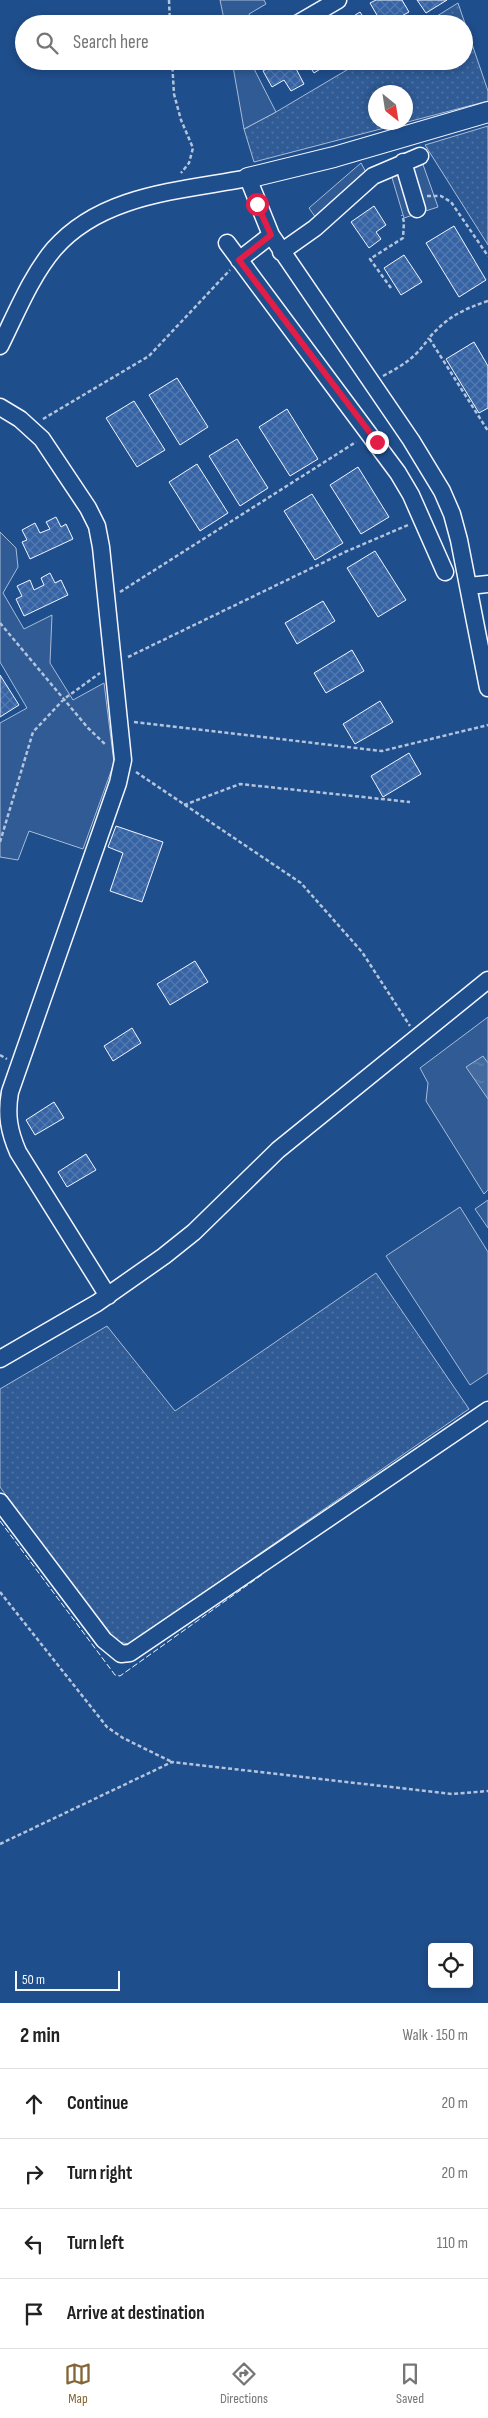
<!DOCTYPE html>
<html lang="en">
<head>
<meta charset="utf-8">
<style>
  :root { --surface:#fff; --page:#f6f6f6; --text:#222; --muted:#767676; --line:#e0e0e0; --accent:#856535 }
  body { margin:0; font-family:"Sofia Sans Condensed",sans-serif; background:var(--page); color:var(--text) }
  .controls { position:absolute; right:15px; bottom:15px; display:grid; overflow:hidden; border-radius:5px; box-shadow:0 2px 8px #0003 }
  .controls button { width:45px; height:45px; display:grid; place-items:center; padding:0; border:0; border-bottom:1px solid var(--line); background:var(--surface); color:var(--text); font:25px sans-serif }
  .compass { position:absolute; left:368px; top:85px; width:45px; height:45px; border-radius:50%; background:var(--surface); box-shadow:0 2px 8px #0003; rotate:150deg }
  .scale { position:absolute; left:15px; bottom:12px; width:105px; box-sizing:border-box; padding-left:5px; border:2px solid #f2f6ff; border-top:0; font-size:14px; line-height:18px; white-space:nowrap; color:#f2f6ff; -webkit-text-stroke:4px #1f4e8c; paint-order:stroke }
  .stop { position:absolute; width:15px; height:15px; margin:-11px; border:4px solid #e11d48; border-radius:50%; background:#fff }
  .stop.end { background:#e11d48; border-color:#fff; box-shadow:0 1px 5px #0008 }
  .list { margin:0; padding:0; list-style:none }
  h2 { display:flex; justify-content:space-between; align-items:center; height:65px; margin:0; padding:0 20px; font-size:21px }
  h2 small { font-size:16px; font-weight:400; color:var(--muted) }
  .list li { display:grid; grid-template-columns:32px 1fr auto; gap:15px; align-items:center; box-sizing:border-box; height:70px; padding:0 20px; border-top:1px solid var(--line) }
  .list b { display:block; font-size:19px; white-space:nowrap }
  .list em { font-size:16px; font-style:normal; color:var(--muted) }
  .icon { flex:none; width:28px; height:28px; fill:none; stroke:currentColor; stroke-width:2; stroke-linecap:round; stroke-linejoin:round }
  .map { position:relative; flex:none; width:488px; height:2003px; overflow:hidden }
  .search { position:absolute; background:var(--surface); box-shadow:0 2px 8px #0003; left:15px; right:15px; top:15px; height:55px; display:flex; align-items:center; gap:12px; box-sizing:border-box; padding:0 18px; border-radius:28px; color:var(--muted); font-size:19px }
  .sheet { height:345px; background:var(--surface) }
  nav { display:flex; justify-content:space-around; align-items:center; box-sizing:border-box; height:70px; border-top:1px solid var(--line); background:var(--surface); font-size:14px; color:var(--muted) }
  nav a { display:grid; justify-items:center; gap:2px }
  nav .on { color:var(--accent) }
  .map>svg:first-child { display:block }
</style>
</head>
<body>
<div class="map">
<svg width="488" height="2003" viewBox="0 0 488 2003">
  <defs>
    <pattern id="grass-dots" width="8" height="8" patternUnits="userSpaceOnUse" patternTransform="scale(1.25)"><rect width="8" height="8" fill="#305b95"/><path d="M2 2h.1M6 6h.1" fill="none" stroke="#4e73a5" stroke-width="1.8" stroke-linecap="round"/></pattern>
    <pattern id="water-ripples" width="26" height="14" patternUnits="userSpaceOnUse" patternTransform="scale(1.25)"><rect width="26" height="14" fill="#446ba0"/><path d="M2 4q2-2 4 0t4 0M15 11q2-2 4 0t4 0" fill="none" stroke="#5f81ae"/></pattern>
    <pattern id="building-cross-hatch" width="8" height="8" patternUnits="userSpaceOnUse" patternTransform="scale(1.25)"><rect width="8" height="8" fill="#3563a3"/><path d="M0 0l8 8M0 8l8-8" fill="none" stroke="#537ab1"/></pattern>
  </defs>
  <rect width="100%" height="100%" fill="#1f4e8c"/>
  <path fill="url(#grass-dots)" stroke="#a8bbd7" fill-rule="evenodd" d="M 458,3 L 488,91 L 488,101 L 254,162 L 244,129 L 276,112 L 362,61 L 464,61 L 464,24 L 424,24 ZM 376,92 L 406,92 L 406,122 L 376,122 Z
    M 488,126 L 488,245 L 425,145 Z
    M 376,1273 L 469,1409 L 129,1644 L 118,1642 L 106,1634 L 0,1487 L 0,1389 L 107,1326 L 175,1411 Z"/>
  <path fill="#305b95" stroke="#a8bbd7" d="M 220,0 L 264,0 L 266,4 L 249,14 L 253,24 L 225,24 Z
    M 232,61 L 250,61 L 276,112 L 244,129 Z
    M 420,156 L 438,207 L 404,218 L 390,171 Z
    M 361,163 L 368,176 L 318,221 L 309,208 Z
    M 0,532 L 16,548 L 18,567 L 3,593 L 24,629 L 52,615 L 50,663 L 73,700 L 104,683 L 114,763 L 83,849 L 29,831 L 18,860 L 0,857 L 0,723 L 27,708 L 0,662 Z
    M 488,1017 L 488,1190 L 484,1194 L 426,1101 L 428,1083 L 420,1068 Z
    M 488,1200 L 488,1228 L 475,1209 Z
    M 460,1207 L 488,1252 L 488,1373 L 470,1385 L 386,1256 Z"/>
  <path fill="url(#water-ripples)" stroke="#a8bbd7" d="M 483,1056 L 488,1063 L 488,1099 L 466,1067 Z"/>
  <path fill="url(#building-cross-hatch)" stroke="#f2f6ff" d="M 376,0 L 402,0 L 409,12 L 396,19 L 398,24 L 382,24 L 370,3 Z
    M 417,0 L 447,0 L 426,13 Z
    M 360,12 L 368,24 L 341,24 Z
    M 279,61 L 292,61 L 304,84 L 291,91 L 284,80 L 272,87 L 263,71 Z
    M 306,61 L 333,61 L 314,73 Z
    M 374,206 L 386,225 L 376,232 L 381,239 L 369,248 L 351,222 Z
    M 454,226 L 486,280 L 459,297 L 426,243 Z
    M 404,255 L 422,282 L 401,295 L 384,268 Z
    M 474,342 L 488,366 L 488,408 L 479,413 L 446,359 Z
    M 177,378 L 208,427 L 180,445 L 149,395 Z
    M 134,401 L 165,450 L 137,467 L 106,418 Z
    M 287,409 L 318,459 L 290,476 L 259,427 Z
    M 237,439 L 268,488 L 240,506 L 209,456 Z
    M 197,464 L 228,513 L 200,531 L 169,482 Z
    M 358,467 L 389,517 L 361,534 L 330,485 Z
    M 312,494 L 343,543 L 315,560 L 284,511 Z
    M 56,517 L 61,527 L 66,524 L 73,539 L 30,559 L 22,542 L 27,540 L 22,530 L 35,523 L 40,533 L 50,529 L 46,522 Z
    M 375,551 L 406,600 L 378,617 L 347,568 Z
    M 50,573 L 55,583 L 61,580 L 68,595 L 24,616 L 16,599 L 22,596 L 17,586 L 30,580 L 34,590 L 44,585 L 41,578 Z
    M 323,601 L 335,621 L 297,644 L 285,623 Z
    M 352,650 L 364,671 L 326,693 L 314,673 Z
    M 0,675 L 19,705 L 0,717 Z
    M 380,701 L 393,722 L 355,744 L 343,724 Z
    M 409,753 L 421,774 L 383,797 L 371,776 Z
    M 116,826 L 163,842 L 142,902 L 110,891 L 123,853 L 108,847 Z
    M 195,961 L 208,982 L 170,1005 L 157,984 Z
    M 132,1028 L 141,1043 L 113,1061 L 104,1046 Z
    M 54,1102 L 64,1118 L 35,1135 L 26,1120 Z
    M 86,1154 L 96,1170 L 67,1187 L 58,1172 Z"/>
  <g fill="none" stroke-linecap="round" stroke-linejoin="round">
    <g stroke="#f2f6ff" stroke-width="19">
      <path id="minor" d="M 297,24 L 338,0
        M 403,162 L 417,209
        M 227,243 L 398,473 L 411,495 L 445,572
        M 281,252 L 315,228 L 373,176 L 420,156
        M 239,260 L 271,235
        M 0,346 C 16,314 31,276 54,249 C 102,194 180,191 248,178 L 271,235 L 411,440 L 442,491 L 452,514 L 459,540 L 488,688
        M 0,407 L 20,419 L 42,439 L 88,508 L 97,526 L 101,547 L 123,760 L 118,783 L 10,1092 C 6,1115 9,1131 18,1152 L 108,1296
        M 469,586 L 488,584
        M 0,1359 L 97,1303 L 164,1256 L 194,1232 L 278,1150 L 488,980
        M 0,1502 L 104,1640 L 121,1654 L 130,1653 L 488,1410"/>
    </g>
    <g stroke="#f2f6ff" stroke-width="22">
      <path id="major" d="M 248,178 L 334,157 L 488,112"/>
    </g>
    <path stroke="#b3c4dc" stroke-width="2.5" stroke-dasharray="4 2.5" stroke-linecap="butt" d="M 169,0 L 170,24
      M 172,61 L 174,94 L 181,120 L 193,148 L 189,163 L 181,173
      M 427,196 L 441,196 L 451,202 L 488,256
      M 391,288 L 370,259 L 403,238 L 404,222 L 402,215
      M 488,301 C 463,309 446,318 429,338 L 488,431
      M 383,376 C 405,364 415,358 429,338
      M 43,419 L 149,356 L 230,270
      M 120,592 L 356,442
      M 0,623 L 88,728 L 106,745
      M 128,657 L 345,552 L 408,525
      M 134,722 L 382,751 L 488,725
      M 136,772 L 301,883 L 362,952 L 410,1026
      M 184,805 L 240,784 L 410,802
      M 0,842 L 33,732 L 64,699 L 100,673
      M 0,1055 L 7,1059
      M 0,1592 L 107,1727 L 123,1738 L 172,1762
      M 0,1844 L 172,1762 L 452,1794 L 488,1791"/>
    <use href="#minor" stroke="#1f4e8c" stroke-width="16"/>
    <use href="#major" stroke="#1f4e8c" stroke-width="20"/>
    <path stroke="#f2f6ff" stroke-width="1" stroke-dasharray="6 2.5" stroke-linecap="butt" d="M 0,1521 L 115,1675 L 120,1676 L 263,1574"/>
  </g>
  <g fill="none" stroke-linecap="round" stroke-linejoin="round">
    <path stroke="#e11d48" stroke-width="6" d="M 257,204 L 271,235 L 239,260 L 377,442"/>
  </g>
</svg>
<div class="controls">
<button><svg class="icon" aria-label="locate" viewBox="0 0 24 24"><circle cx="12" cy="12" r="6"/><path d="M12 2v4M12 18v4M2 12h4M18 12h4"/></svg></button>
</div>
<svg class="compass" viewBox="-18 -18 36 36"><path d="M0-13l5 13h-10z" fill="#e53935"/><path d="M0 13l5-13h-10z" fill="#767676"/></svg>
<div class="scale">50 m</div>
<div class="stop" style="left:257px;top:204px"></div>
<div class="stop end" style="left:377px;top:442px"></div>
<div class="search"><svg class="icon" aria-label="search" viewBox="0 0 24 24"><circle cx="10" cy="10" r="6"/><path d="M15 15l6 6"/></svg>Search here</div>
</div>
<section class="sheet">
<h2>2 min<small>Walk · 150 m</small></h2>
<ul class="list">
<li><svg class="icon" aria-label="ahead" viewBox="0 0 24 24"><path d="M12 20V5M6 11l6-6 6 6"/></svg><div><b>Continue</b></div><em>20 m</em></li>
<li><svg class="icon" aria-label="right" viewBox="0 0 24 24"><path d="M7 20v-9h11M14 6l5 5-5 5"/></svg><div><b>Turn right</b></div><em>20 m</em></li>
<li><svg class="icon" aria-label="left" viewBox="0 0 24 24"><path d="M17 20v-9H6M10 6l-5 5 5 5"/></svg><div><b>Turn left</b></div><em>110 m</em></li>
<li><svg class="icon" aria-label="arrive" viewBox="0 0 24 24"><path d="M6 21V4h12l-3 4 3 4H6"/></svg><div><b>Arrive at destination</b></div></li>
</ul>
</section>
<nav>
<a class="on"><svg class="icon" aria-label="map" viewBox="0 0 24 24"><path d="M3 6l6-2 6 2 6-2v14l-6 2-6-2-6 2zM9 4v14M15 6v14"/></svg>Map</a>
<a><svg class="icon" aria-label="directions" viewBox="0 0 24 24"><path d="M12 3l9 9-9 9-9-9zM9 14v-3h6M13 9l2 2-2 2"/></svg>Directions</a>
<a><svg class="icon" aria-label="saved" viewBox="0 0 24 24"><path d="M7 4h10v16l-5-4-5 4z"/></svg>Saved</a>
</nav>
</body>
</html>
